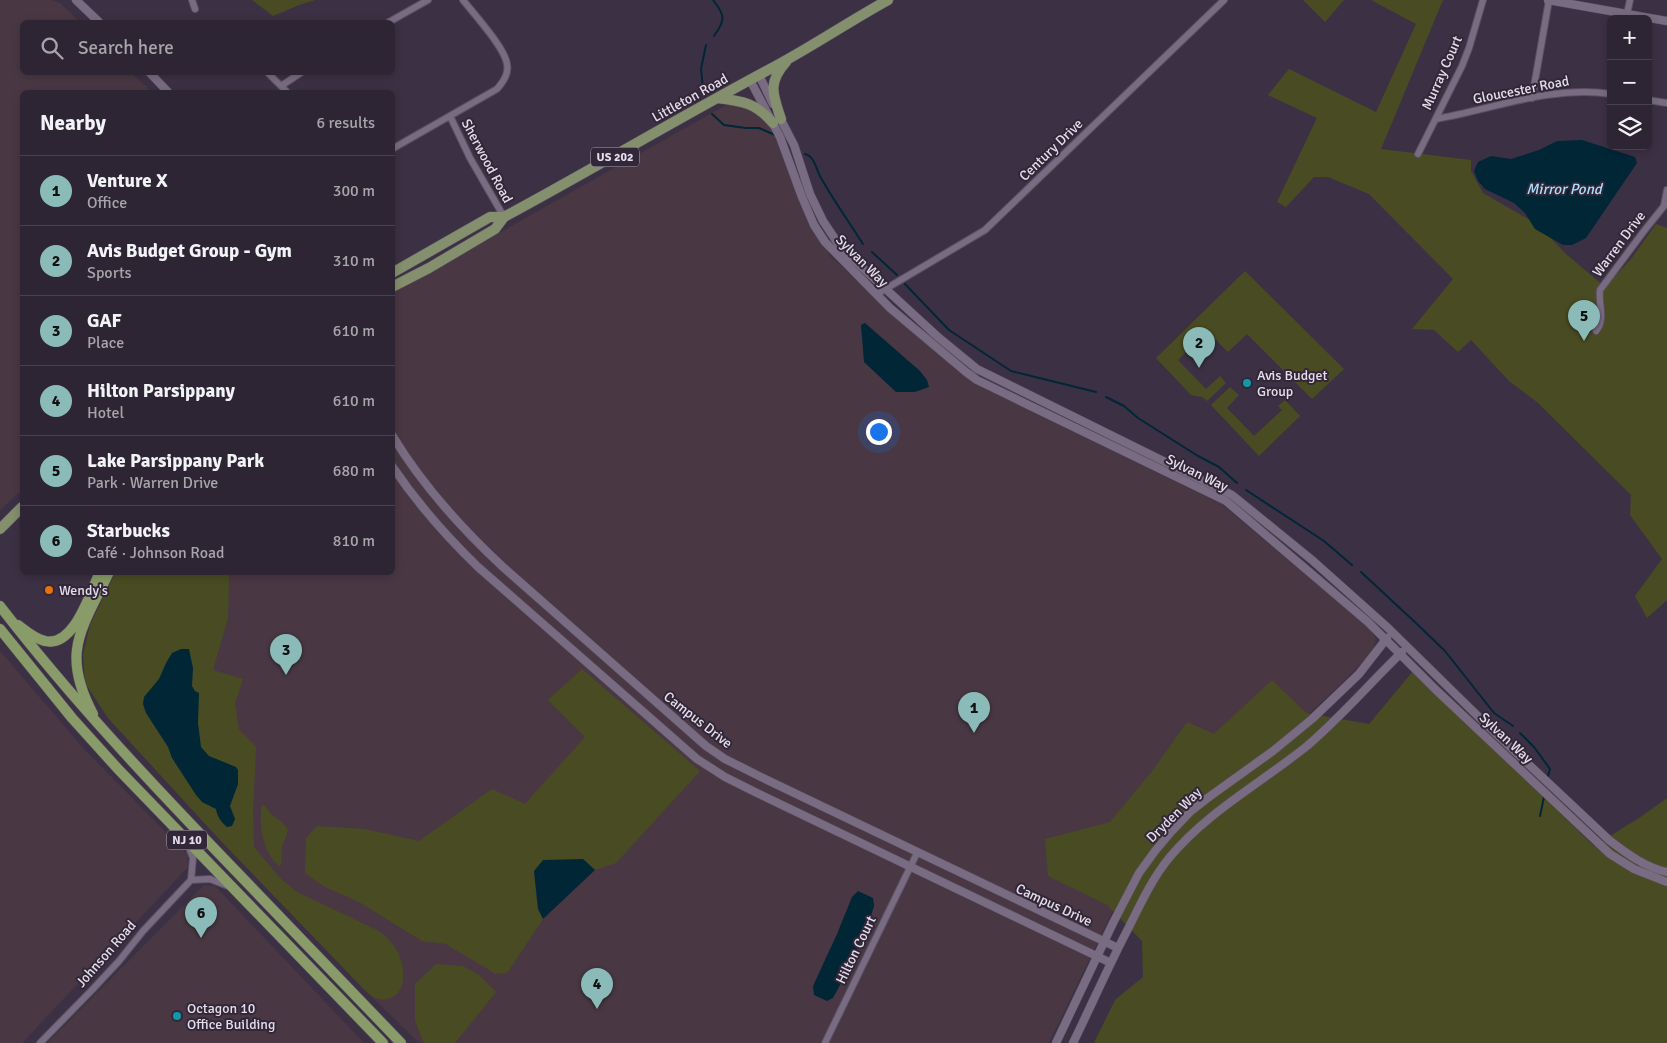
<!DOCTYPE html>
<html lang="en">
<head>
<meta charset="utf-8">
<style>
  :root { --surface:#2d2533; --page:#39313f; --text:#f1f3f6; --muted:#a7a5ac; --line:#48424e; --accent:#8bbbb9 }
  body { margin:0; font-family:Signika,sans-serif; background:var(--page); color:var(--text) }
  .controls { position:absolute; right:15px; top:15px; display:grid; overflow:hidden; border-radius:8px; box-shadow:0 2px 8px #0003 }
  .controls button { width:45px; height:45px; display:grid; place-items:center; padding:0; border:0; border-bottom:1px solid var(--line); background:var(--surface); color:var(--text); font:25px sans-serif }
  .you { position:absolute; left:878px; top:431px; width:18px; height:18px; margin:-12px; border:4px solid #fff; border-radius:50%; background:#1a73e8; box-shadow:0 0 0 8px #1a73e833 }
  .badge { display:grid; place-items:center; width:32px; height:32px; border-radius:50%; background:var(--accent); color:#111; font-size:16px; font-weight:700 }
  .pin { position:absolute; translate:-50% -41px; filter:drop-shadow(0 1px 2px #0008) }
  .pin::after { content:''; position:absolute; top:26px; width:18px; height:15px; background:inherit; clip-path:polygon(0 0,100% 0,50% 100%) }
  .list { margin:0; padding:0; list-style:none }
  h2 { display:flex; justify-content:space-between; align-items:center; height:65px; margin:0; padding:0 20px; font-size:21px }
  h2 small { font-size:16px; font-weight:400; color:var(--muted) }
  .list li { display:grid; grid-template-columns:32px 1fr auto; gap:15px; align-items:center; box-sizing:border-box; height:70px; padding:0 20px; border-top:1px solid var(--line) }
  .list b { display:block; font-size:19px; white-space:nowrap }
  .list p { margin:0; font-size:16px; white-space:nowrap; color:var(--muted) }
  .list em { font-size:16px; font-style:normal; color:var(--muted) }
  .icon { flex:none; width:28px; height:28px; fill:none; stroke:currentColor; stroke-width:2; stroke-linecap:round; stroke-linejoin:round }
  .map { position:relative; flex:none; width:1667px; height:1043px; overflow:hidden }
  .search { position:absolute; background:var(--surface); box-shadow:0 2px 8px #0003; left:20px; top:20px; width:375px; height:55px; display:flex; align-items:center; gap:12px; box-sizing:border-box; padding:0 18px; border-radius:8px; color:var(--muted); font-size:19px }
  .panel { position:absolute; background:var(--surface); box-shadow:0 2px 8px #0003; left:20px; top:90px; width:375px; height:485px; border-radius:8px }
  .map>svg:first-child { display:block }
</style>
</head>
<body>
<div class="map">
<svg width="1667" height="1043" viewBox="0 0 1667 1043">
  <rect width="100%" height="100%" fill="#3c3144"/>
  <path fill="#493843" d="M 0,0 L 52,0 L 60,3 L 80,22 L 22,22 L 22,72 L 131,73 L 152,92 L 22,92 L 22,490 L 0,510 Z
    M 728,104 L 747,105 L 768,121 L 781,147 L 803,209 L 830,256 L 956,370 L 979,386 L 1221,504 L 1370,629 L 1376,639 L 1373,651 L 1344,681 L 1296,726 L 1129,877 L 1049,1043 L 419,1043 L 355,980 L 220,840 L 108,718 L 83,655 L 90,625 L 115,573 L 392,572 L 393,293 Z
    M 0,651 L 84,749 L 187,854 L 188,867 L 22,1043 L 0,1043 Z
    M 204,885 L 215,886 L 364,1043 L 47,1043 Z"/>
  <path fill="#494c22" d="M 252,0 L 315,0 L 299,5 L 273,16 Z
    M 1303,0 L 1344,0 L 1325,22 Z
    M 1371,0 L 1443,0 L 1381,149 L 1471,160 L 1471,171 L 1483,193 L 1537,224 L 1566,254 L 1605,287 L 1631,259 L 1656,224 L 1667,228 L 1667,600 L 1647,618 L 1635,596 L 1662,559 L 1630,515 L 1631,495 L 1537,402 L 1509,381 L 1471,340 L 1458,352 L 1434,330 L 1412,329 L 1453,279 L 1369,194 L 1328,177 L 1314,177 L 1286,207 L 1277,202 L 1317,118 L 1268,95 L 1289,69 L 1376,112 L 1416,24 Z
    M 1245,271 L 1344,369 L 1312,399 L 1247,334 L 1228,352 L 1207,331 L 1178,360 L 1206,389 L 1220,376 L 1226,383 L 1207,401 L 1202,397 L 1191,395 L 1156,358 Z
    M 1230,387 L 1239,395 L 1227,408 L 1254,436 L 1282,410 L 1278,406 L 1285,400 L 1300,416 L 1259,456 L 1211,405 Z
    M 115,573 L 229,573 L 228,618 L 213,670 L 243,679 L 235,703 L 239,730 L 256,747 L 253,812 L 254,847 L 281,879 L 297,892 L 377,930 C 385,935 393,943 398,952 C 405,968 408,994 387,999 C 382,1000 376,999 372,996 C 366,992 360,985 355,980 L 220,840 L 108,718 L 85,683 L 83,655 L 90,625 Z
    M 582,669 L 700,771 L 616,863 L 595,870 L 583,859 L 534,871 L 538,909 L 543,919 L 507,973 L 496,974 L 446,944 L 422,941 L 359,902 L 323,886 L 305,873 L 306,838 L 317,826 L 364,829 L 419,841 L 492,789 L 525,804 L 585,737 L 548,700 Z
    M 1413,671 L 1594,846 L 1642,816 L 1667,798 L 1667,1043 L 1094,1043 L 1115,1000 L 1143,977 L 1142,941 L 1107,905 L 1048,876 L 1045,839 L 1110,822 L 1153,770 L 1187,722 L 1214,734 L 1272,680 L 1306,713 L 1369,724 Z
    M 262,805 L 265,806 C 272,818 285,822 288,830 L 282,847 L 281,865 L 279,866 C 263,853 258,824 262,805 Z
    M 436,964 L 463,966 L 479,975 L 496,992 L 455,1043 L 424,1043 L 415,1021 L 415,984 Z"/>
  <path fill="#012636" d="M 1582,140 L 1635,157 L 1637,163 L 1586,238 L 1572,245 L 1563,245 L 1535,229 L 1525,213 L 1514,203 L 1485,189 L 1478,181 L 1474,171 L 1478,162 L 1491,156 L 1511,159 L 1539,150 L 1557,141 Z
    M 865,323 L 920,371 L 927,380 L 929,387 L 915,392 L 896,392 L 864,362 L 861,325 Z
    M 181,649 L 189,649 L 193,668 L 192,686 L 195,691 L 199,693 L 198,723 L 201,747 L 209,756 L 236,767 L 238,770 L 238,784 L 230,806 L 235,819 L 232,826 L 227,827 C 221,822 217,816 216,809 L 202,802 L 196,795 L 172,758 L 168,747 L 146,713 L 143,704 L 144,697 L 159,679 L 166,663 L 172,653 Z
    M 583,859 L 595,870 L 543,919 L 538,909 L 534,871 L 543,860 Z
    M 858,891 L 873,898 L 874,906 L 870,919 L 850,966 L 833,998 L 827,1001 L 814,995 L 813,986 L 837,934 L 852,897 Z"/>
  <g fill="none" stroke-linecap="round" stroke-linejoin="round">
    <path stroke="#012636" stroke-width="2" d="M 713,0 C 725,15 726,20 714,36
      M 703,88 L 701,69 L 706,45
      M 712,114 L 724,125 L 746,128 L 759,128 L 775,135
      M 805,154 C 815,156 816,170 821,178 C 834,201 849,222 863,244
      M 872,252 L 897,275
      M 905,284 L 949,330 L 1011,371 L 1096,392
      M 1106,397 L 1124,406 L 1138,418 L 1198,456 L 1219,467 L 1237,483
      M 1246,490 L 1324,541 L 1352,565
      M 1361,572 L 1417,624 L 1445,651 L 1494,713 L 1513,726
      M 1520,733 L 1534,747 L 1550,769 L 1548,776
      M 1540,816 L 1544,797"/>
    <g stroke="#595060" stroke-width="8">
      <path id="minor" d="M 192,0 L 195,9
        M 1627,14 L 1630,0
        M 389,22 L 428,0
        M 267,72 L 287,92
        M 281,86 L 302,72
        M 1532,98 L 1549,0
        M 1648,100 L 1667,103
        M 450,116 L 470,158 L 504,217
        M 1436,119 C 1493,109 1552,85 1611,94
        M 392,149 L 497,89 C 503,82 509,74 507,64 C 505,48 474,14 463,0
        M 1418,154 L 1462,66 L 1469,48 L 1483,0
        M 877,294 L 985,230 L 1224,0
        M 1596,331 C 1606,319 1598,304 1600,290 L 1644,231 L 1664,206 L 1667,190
        M 191,880 L 210,879 L 228,886
        M 40,1043 L 92,990 L 119,961 L 143,931 L 191,880 L 193,858 L 188,845
        M 825,1043 L 917,853"/>
    </g>
    <g stroke="#595060" stroke-width="9">
      <path id="tertiary" d="M 76,0 L 99,22
        M 1548,0 L 1667,21
        M 149,72 L 168,92
        M 759,75 L 773,104
        M 750,80 L 780,137 L 802,197 L 814,225 L 825,242 L 890,308 L 966,372 L 977,380 L 1226,501 L 1368,622 L 1435,689 L 1610,854 L 1634,869 L 1667,882
        M 778,114 L 794,145 L 810,194 L 823,221 L 841,248 L 938,337 L 977,369 L 1232,495 L 1312,560 L 1387,627 L 1492,730 L 1609,840 C 1626,853 1646,868 1667,872
        M 392,435 C 422,485 460,527 503,567 L 706,746 L 725,759 L 761,777 L 1118,948
        M 392,466 C 417,503 446,536 478,567 L 697,759 L 725,777 L 757,793 L 1111,963
        M 1056,1043 L 1113,923 L 1139,873 L 1155,851 L 1171,832 L 1191,811 L 1209,797 L 1273,751 L 1312,719 L 1359,674 L 1387,638
        M 1073,1043 C 1092,1004 1109,965 1129,927 C 1141,903 1152,879 1169,858 C 1207,812 1261,783 1307,746 C 1341,717 1370,683 1402,652"/>
    </g>
    <g stroke="#595060" stroke-width="11">
      <path id="primary" d="M 717,98 C 743,101 756,103 773,123
        M 781,119 C 773,95 767,83 786,62
        M 392,273 L 490,217 L 504,217
        M 392,287 L 429,268 L 495,229 L 504,217 C 593,169 680,117 770,69 C 810,48 848,22 888,0
        M 0,529 L 22,507"/>
    </g>
    <g stroke="#595060" stroke-width="11">
      <path id="trunk" d="M 0,606 C 71,698 150,782 231,866 C 287,925 344,984 401,1043
        M 18,625 C 26,631 35,639 45,641 C 74,648 90,593 100,572
        M 0,629 L 72,718 L 118,769 L 383,1043
        M 93,714 C 60,652 82,629 109,572"/>
    </g>
    <use href="#minor" stroke="#796c82" stroke-width="6"/>
    <use href="#tertiary" stroke="#796c82" stroke-width="8"/>
    <use href="#primary" stroke="#848f6e" stroke-width="10"/>
    <use href="#trunk" stroke="#889b68" stroke-width="10"/>
  </g>
  <g fill="#0f9aa8" stroke="#322739" stroke-width="2">
    <circle cx="1247" cy="383" r="5"/>
    <circle cx="177" cy="1016" r="5"/>
  </g>
  <circle fill="#e8710a" stroke="#322739" stroke-width="2" cx="49" cy="590" r="5"/>
  <g text-anchor="middle" dominant-baseline="central" stroke-width="4" stroke-linejoin="round" paint-order="stroke">
    <g fill="#322739" stroke="#afa6b5" stroke-width="1">
      <rect x="591" y="147.5" width="48" height="19" rx="4"/>
      <rect x="167" y="830.5" width="40" height="19" rx="4"/>
    </g>
    <g font-size="12" font-weight="bold" fill="#e4ddea">
      <text x="615" y="157">US 202</text>
      <text x="187" y="840">NJ 10</text>
    </g>
    <g font-size="14" fill="#e4ddea" stroke="#322739">
      <text transform="translate(1442 73) rotate(-66)">Murray Court</text>
      <text transform="translate(1521 90) rotate(-11)">Gloucester Road</text>
      <text transform="translate(690 98) rotate(-29)">Littleton Road</text>
      <text transform="translate(1051 150) rotate(-44)">Century Drive</text>
      <text transform="translate(487 161) rotate(62)">Sherwood Road</text>
      <text transform="translate(1619 244) rotate(-53)">Warren Drive</text>
      <text transform="translate(862 261) rotate(45)">Sylvan Way</text>
      <text transform="translate(1197 473) rotate(26)">Sylvan Way</text>
      <text transform="translate(698 720) rotate(38)">Campus Drive</text>
      <text transform="translate(1506 738) rotate(43)">Sylvan Way</text>
      <text transform="translate(1174 815) rotate(-45)">Dryden Way</text>
      <text transform="translate(1054 905) rotate(25)">Campus Drive</text>
      <text transform="translate(856 950) rotate(-64)">Hilton Court</text>
      <text transform="translate(106 954) rotate(-49)">Johnson Road</text>
    </g>
    <g font-size="14" fill="#e4ddea" stroke="#322739" text-anchor="start">
      <text x="1257" y="375">Avis Budget<tspan x="1257" dy="16">Group</tspan></text>
      <text x="59" y="590">Wendy's</text>
      <text x="187" y="1008">Octagon 10<tspan x="187" dy="16">Office Building</tspan></text>
    </g>
    <g font-size="15" font-style="italic" fill="#a9dffc" stroke="#322739">
      <text x="1564" y="189">Mirror Pond</text>
    </g>
  </g>
</svg>
<div class="controls">
<button>+</button>
<button>−</button>
<button><svg class="icon" aria-label="layers" viewBox="0 0 24 24"><path d="M12 4l9 5-9 5-9-5zM3 14l9 5 9-5"/></svg></button>
</div>
<div class="you"></div>
<div class="pin badge" style="left:974px;top:733px">1</div>
<div class="pin badge" style="left:1199px;top:368px">2</div>
<div class="pin badge" style="left:286px;top:675px">3</div>
<div class="pin badge" style="left:597px;top:1009px">4</div>
<div class="pin badge" style="left:1584px;top:341px">5</div>
<div class="pin badge" style="left:201px;top:938px">6</div>
<div class="search"><svg class="icon" aria-label="search" viewBox="0 0 24 24"><circle cx="10" cy="10" r="6"/><path d="M15 15l6 6"/></svg>Search here</div>
<section class="panel">
<h2>Nearby<small>6 results</small></h2>
<ul class="list">
<li><span class="badge">1</span><div><b>Venture X</b><p>Office</p></div><em>300 m</em></li>
<li><span class="badge">2</span><div><b>Avis Budget Group - Gym</b><p>Sports</p></div><em>310 m</em></li>
<li><span class="badge">3</span><div><b>GAF</b><p>Place</p></div><em>610 m</em></li>
<li><span class="badge">4</span><div><b>Hilton Parsippany</b><p>Hotel</p></div><em>610 m</em></li>
<li><span class="badge">5</span><div><b>Lake Parsippany Park</b><p>Park · Warren Drive</p></div><em>680 m</em></li>
<li><span class="badge">6</span><div><b>Starbucks</b><p>Café · Johnson Road</p></div><em>810 m</em></li>
</ul>
</section>
</div>
</body>
</html>
